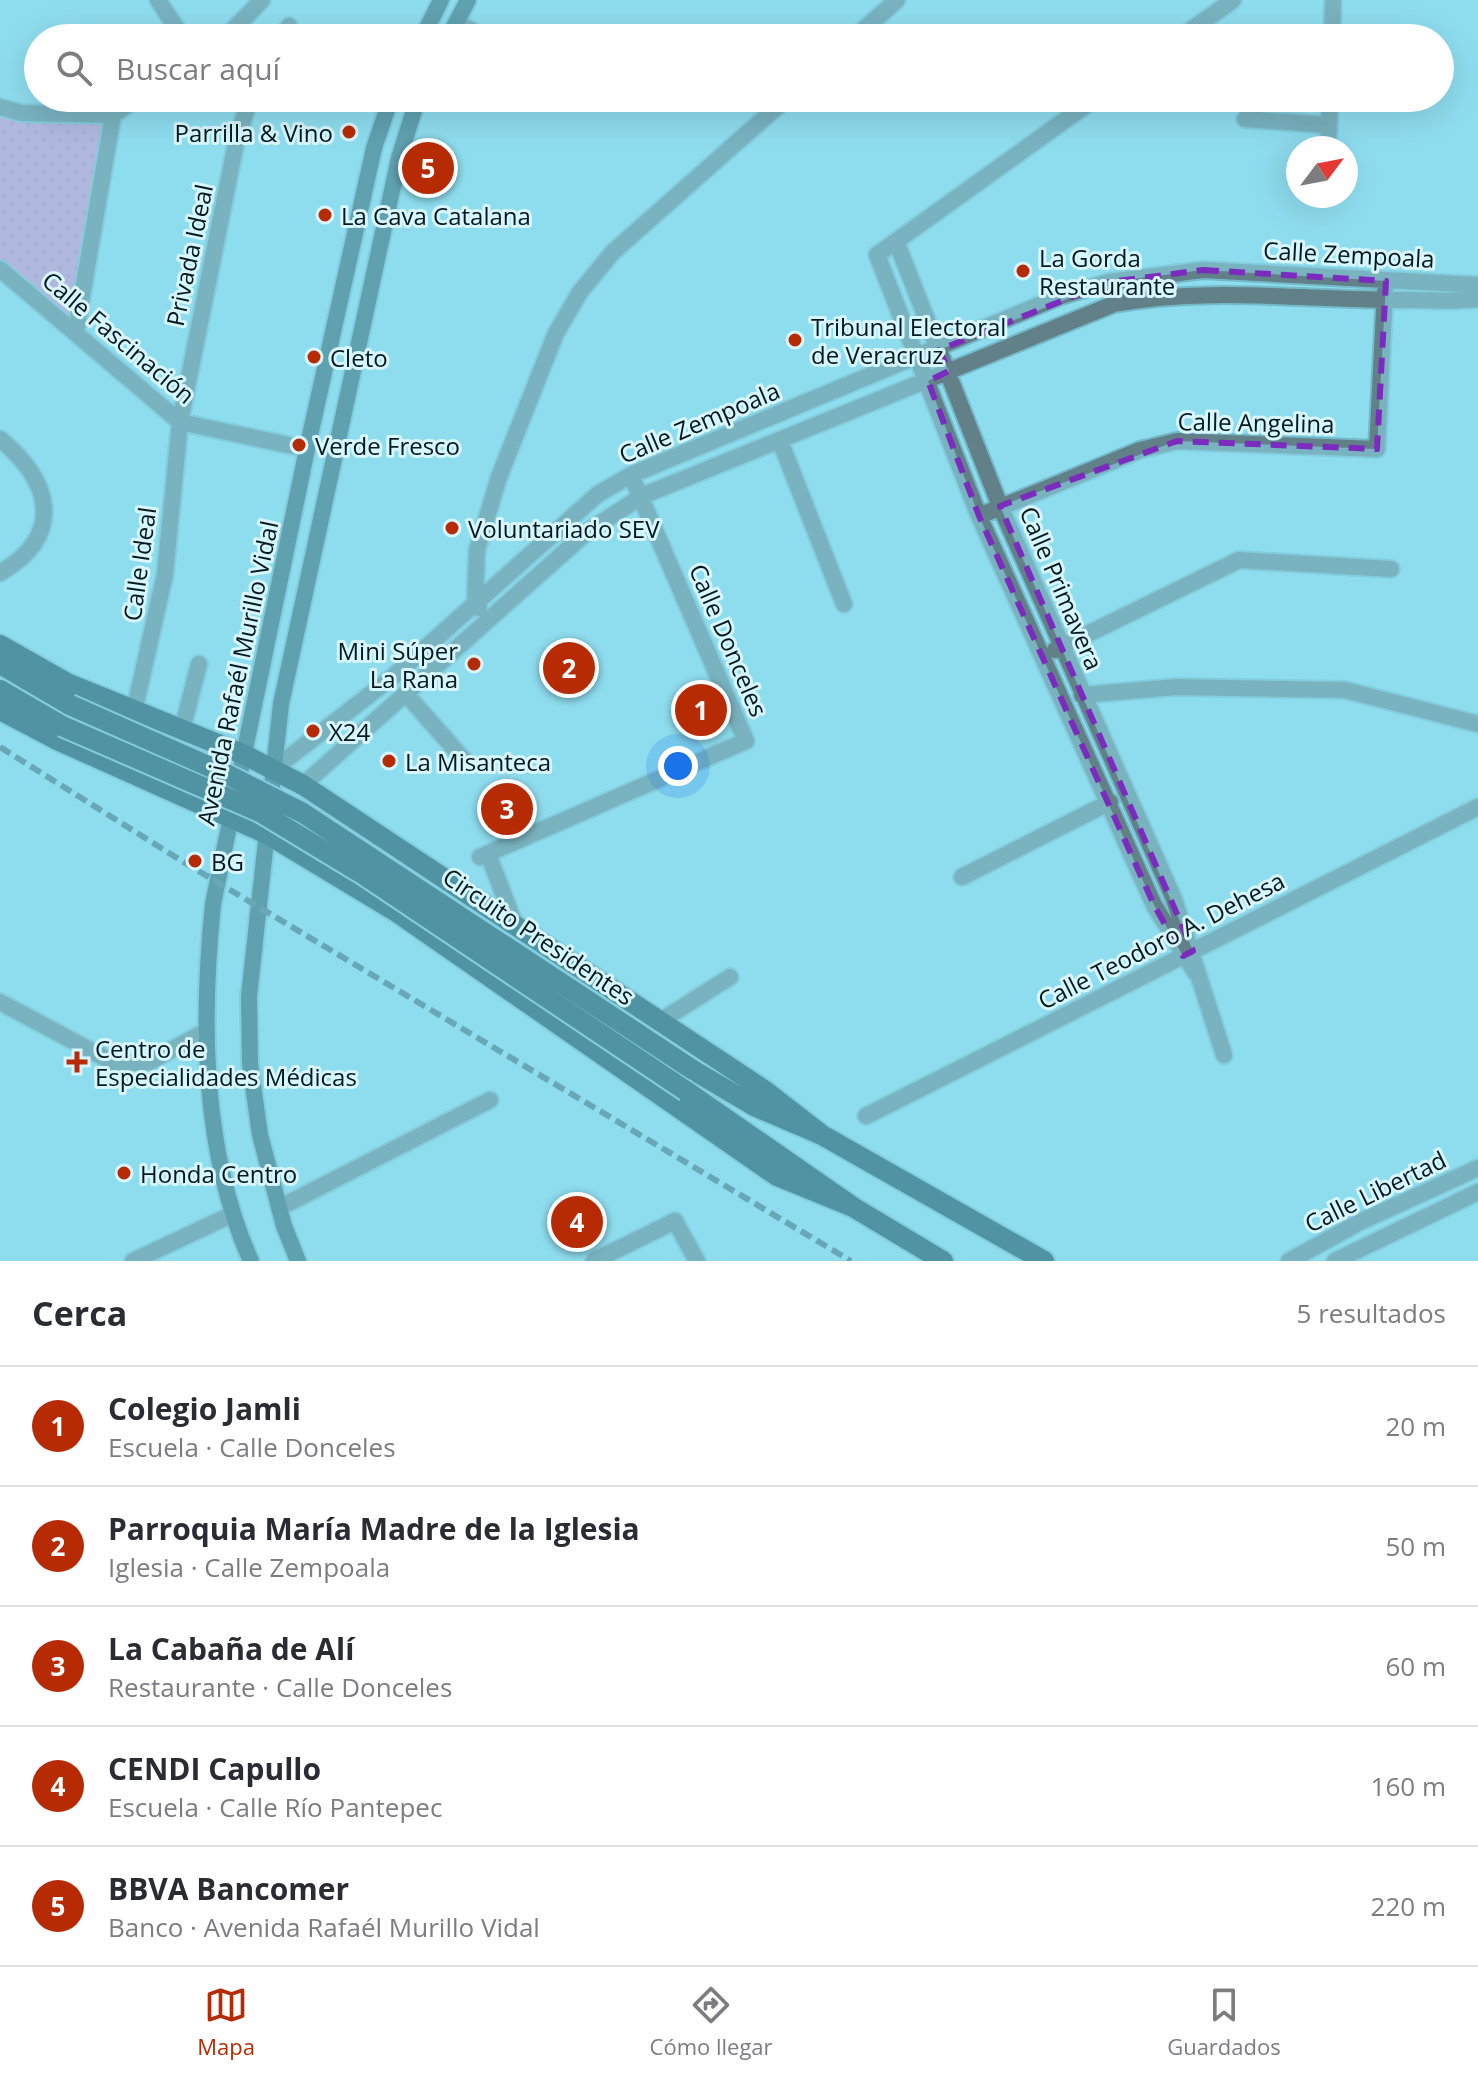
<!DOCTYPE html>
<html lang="es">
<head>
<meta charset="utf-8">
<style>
  :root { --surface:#fff; --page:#f2f2f3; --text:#2b2b33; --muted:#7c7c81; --line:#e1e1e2; --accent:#b62b04 }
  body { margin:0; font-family:"Open Sans",sans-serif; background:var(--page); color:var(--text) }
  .compass { position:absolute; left:1286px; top:136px; width:72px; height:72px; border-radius:50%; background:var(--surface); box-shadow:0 8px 32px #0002; rotate:58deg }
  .you { position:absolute; left:678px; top:766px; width:28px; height:28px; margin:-20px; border:6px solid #fff; border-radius:50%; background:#1a73e8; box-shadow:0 0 0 12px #1a73e833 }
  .badge { display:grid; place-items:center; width:52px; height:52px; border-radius:50%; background:var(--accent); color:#fff; font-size:26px; font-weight:700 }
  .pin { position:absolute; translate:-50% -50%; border:4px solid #fff; box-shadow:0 2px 8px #0006 }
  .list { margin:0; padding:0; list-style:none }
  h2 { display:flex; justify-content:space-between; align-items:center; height:104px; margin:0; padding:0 32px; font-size:34px }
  h2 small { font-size:26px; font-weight:400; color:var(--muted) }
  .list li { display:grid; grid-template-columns:52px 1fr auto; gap:24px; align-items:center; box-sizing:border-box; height:120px; padding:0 32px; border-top:2px solid var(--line) }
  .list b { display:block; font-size:30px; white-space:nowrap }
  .list p { margin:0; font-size:26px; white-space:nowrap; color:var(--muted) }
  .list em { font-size:26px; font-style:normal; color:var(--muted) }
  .icon { flex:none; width:44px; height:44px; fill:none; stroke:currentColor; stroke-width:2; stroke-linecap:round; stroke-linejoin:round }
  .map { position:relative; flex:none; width:1478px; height:1261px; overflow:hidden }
  .search { position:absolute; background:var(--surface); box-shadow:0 8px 32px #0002; left:24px; right:24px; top:24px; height:88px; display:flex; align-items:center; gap:20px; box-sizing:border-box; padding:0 28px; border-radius:44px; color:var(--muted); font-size:30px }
  .sheet { height:704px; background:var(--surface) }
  nav { display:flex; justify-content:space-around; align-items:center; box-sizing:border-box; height:112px; border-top:2px solid var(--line); background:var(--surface); font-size:22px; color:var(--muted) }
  nav a { display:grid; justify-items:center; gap:4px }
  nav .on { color:var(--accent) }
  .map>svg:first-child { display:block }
</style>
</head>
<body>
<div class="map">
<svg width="1478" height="1261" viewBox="0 0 1478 1261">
  <defs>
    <pattern id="park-dots" width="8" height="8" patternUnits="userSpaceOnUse" patternTransform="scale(2)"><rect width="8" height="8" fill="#da8ccb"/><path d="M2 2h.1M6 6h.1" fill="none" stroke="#b978ae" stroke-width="1.8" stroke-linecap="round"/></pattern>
  </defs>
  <rect width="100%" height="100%" fill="#8eddef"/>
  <path fill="url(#park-dots)" d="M 0,107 L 113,115 L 76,331 L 0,269 Z"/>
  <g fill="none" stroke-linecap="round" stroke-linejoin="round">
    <g stroke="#75baca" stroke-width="13">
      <path id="lane" d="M 458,19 L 491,38"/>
    </g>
    <g stroke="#75baca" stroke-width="20">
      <path id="street" d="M 158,0 L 183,38
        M 225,38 L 262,0
        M 281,38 L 289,26
        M 854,38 L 897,0
        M 1180,38 L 1233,0
        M 1332,38 L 1333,0
        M 1096,98 L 877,255 L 979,516 L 1154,905 L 1195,972
        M 0,107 L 21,113 L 113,115
        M 113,115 L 138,98
        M 1245,119 L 1329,125
        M 1328,148 L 1330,98
        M 896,241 L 1000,506 L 1174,899 L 1224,1055
        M 0,269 L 180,422 L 307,449
        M 76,331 L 113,115
        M 0,439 C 52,482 65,535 0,573
        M 780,441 L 844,604
        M 979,516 L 1140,450 L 1177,441 L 1377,449 L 1385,291
        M 479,608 L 475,604 L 477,550 L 499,477 L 556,333 L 580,292 L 613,252 L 787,98
        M 1055,650 L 1239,560 L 1391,569
        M 406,694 L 466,762
        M 1082,695 L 1176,687 L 1345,690 L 1478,724
        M 134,712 L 165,574 L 180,422 L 236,143 L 250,98
        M 182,730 L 199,664
        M 274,769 L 395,675 L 598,494 L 631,475 L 1061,296 L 1109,282 L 1203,270 L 1478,285
        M 303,785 L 587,532 L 642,496 L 1114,304 C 1211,286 1311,301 1410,300 C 1432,300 1456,302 1478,299
        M 488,854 L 516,927
        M 480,857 L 746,741 L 631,475
        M 962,877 L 1110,802
        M 0,1002 L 116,1064 L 149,1062 L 206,1031
        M 659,1022 L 730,977
        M 866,1116 L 1478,807
        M 279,1208 L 490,1100
        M 133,1261 L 231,1215
        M 594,1261 L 675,1221 L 697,1261
        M 1289,1261 L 1360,1222 L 1478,1168
        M 1335,1261 L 1478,1192"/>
    </g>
    <g stroke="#75baca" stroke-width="20">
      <path id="secondary" d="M 422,38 L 441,0
        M 448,38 L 468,0
        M 251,1261 C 202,1152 201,1021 213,904 L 307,449 L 374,148 L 391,98
        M 298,1261 L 284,1226 L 260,1135 L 250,1064 L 249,996 L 281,704 L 399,158 L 418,98"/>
    </g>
    <g stroke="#75baca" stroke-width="24">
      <path id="primary" d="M 0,645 L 67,683 L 245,755 L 303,785 L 764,1090 L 822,1135
        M 0,664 L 70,705
        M 0,690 L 62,726
        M 0,710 L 55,739 L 267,834 L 398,913 L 777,1176 L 853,1207
        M 693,1070 L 754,1106 L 822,1135 L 1044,1261
        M 686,1091 L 853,1207 L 943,1261"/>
    </g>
    <use href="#lane" stroke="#618087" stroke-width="9"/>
    <use href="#street" stroke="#618087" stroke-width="16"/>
    <use href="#secondary" stroke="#295964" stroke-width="16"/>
    <use href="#primary" stroke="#063d47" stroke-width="20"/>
    <path stroke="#3a6872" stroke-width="6" stroke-dasharray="12 6" stroke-linecap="butt" d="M 0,747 L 185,863 L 851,1261"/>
    <g stroke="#75baca" stroke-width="24" stroke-linecap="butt">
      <path id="primary-bridge" d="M 70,705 L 226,774 L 303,813 L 693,1070
        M 62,726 L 260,812 L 364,875 L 686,1091"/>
    </g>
    <use href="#primary-bridge" stroke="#063d47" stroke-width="20"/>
  </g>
  <path d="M0 0H1478V1261H0ZM 1203,270 L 1386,281 L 1377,449 L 1177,441 L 1000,506 L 1193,951 L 1183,956 L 1154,905 L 979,516 L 928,381 L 949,371 L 939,350 L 1109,282 Z" fill="#8eddef" fill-opacity=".55" fill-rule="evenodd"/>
  <path fill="none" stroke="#7b2cbf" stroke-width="6" stroke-dasharray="16 10" stroke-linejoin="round" d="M 1203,270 L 1386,281 L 1377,449 L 1177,441 L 1000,506 L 1193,951 L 1183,956 L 1154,905 L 979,516 L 928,381 L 949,371 L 939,350 L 1109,282 Z"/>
  <g fill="#b62b04" stroke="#d8f6fd" stroke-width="3">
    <circle cx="349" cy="132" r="8"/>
    <circle cx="325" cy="215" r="8"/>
    <circle cx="1023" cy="271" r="8"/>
    <circle cx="795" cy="340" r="8"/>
    <circle cx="314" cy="357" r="8"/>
    <circle cx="299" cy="445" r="8"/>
    <circle cx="452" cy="528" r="8"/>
    <circle cx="474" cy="664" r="8"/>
    <circle cx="313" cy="731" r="8"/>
    <circle cx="389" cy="761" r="8"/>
    <circle cx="195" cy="861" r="8"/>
    <path d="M73 1050h8v8h8v8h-8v8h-8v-8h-8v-8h8z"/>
    <circle cx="124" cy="1173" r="8"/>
  </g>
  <g text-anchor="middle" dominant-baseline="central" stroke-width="6" stroke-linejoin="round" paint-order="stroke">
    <g font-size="24" fill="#021a1f" stroke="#d8f6fd" text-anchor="start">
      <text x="333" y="132" text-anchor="end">Parrilla &amp; Vino</text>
      <text x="341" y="215">La Cava Catalana</text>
      <text x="1039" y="257">La Gorda<tspan x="1039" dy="28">Restaurante</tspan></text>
      <text x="811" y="326">Tribunal Electoral<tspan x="811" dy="28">de Veracruz</tspan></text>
      <text x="330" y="357">Cleto</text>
      <text x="315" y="445">Verde Fresco</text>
      <text x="468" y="528">Voluntariado SEV</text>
      <text x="458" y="650" text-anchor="end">Mini Súper<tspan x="458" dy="28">La Rana</tspan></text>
      <text x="329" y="731">X24</text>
      <text x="405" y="761">La Misanteca</text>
      <text x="211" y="861">BG</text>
      <text x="95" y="1048">Centro de<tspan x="95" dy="28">Especialidades Médicas</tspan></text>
      <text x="140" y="1173">Honda Centro</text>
    </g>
    <g font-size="24" fill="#021a1f" stroke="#d8f6fd">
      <text transform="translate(1349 254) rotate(3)">Calle Zempoala</text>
      <text transform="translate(189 255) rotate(-78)">Privada Ideal</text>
      <text transform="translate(119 337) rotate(40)">Calle Fascinación</text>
      <text transform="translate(699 422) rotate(-23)">Calle Zempoala</text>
      <text transform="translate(1256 422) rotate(1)">Calle Angelina</text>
      <text transform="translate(139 564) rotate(-82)">Calle Ideal</text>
      <text transform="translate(1062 588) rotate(67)">Calle Primavera</text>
      <text transform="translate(729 640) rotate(67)">Calle Donceles</text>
      <text transform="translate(237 673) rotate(-78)">Avenida Rafaél Murillo Vidal</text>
      <text transform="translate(539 936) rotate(34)">Circuito Presidentes</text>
      <text transform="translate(1161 940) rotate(-27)">Calle Teodoro A. Dehesa</text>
      <text transform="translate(1375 1191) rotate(-26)">Calle Libertad</text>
    </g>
  </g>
</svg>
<svg class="compass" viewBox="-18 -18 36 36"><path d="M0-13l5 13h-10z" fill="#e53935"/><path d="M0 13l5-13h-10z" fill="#7c7c81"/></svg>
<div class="you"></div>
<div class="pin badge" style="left:701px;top:710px">1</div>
<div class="pin badge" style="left:569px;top:668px">2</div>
<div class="pin badge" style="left:507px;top:809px">3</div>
<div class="pin badge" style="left:577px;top:1222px">4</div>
<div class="pin badge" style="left:428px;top:168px">5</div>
<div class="search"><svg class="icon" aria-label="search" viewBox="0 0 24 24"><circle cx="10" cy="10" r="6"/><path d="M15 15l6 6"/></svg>Buscar aquí</div>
</div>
<section class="sheet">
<h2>Cerca<small>5 resultados</small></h2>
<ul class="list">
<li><span class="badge">1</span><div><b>Colegio Jamli</b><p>Escuela · Calle Donceles</p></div><em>20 m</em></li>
<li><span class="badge">2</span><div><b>Parroquia María Madre de la Iglesia</b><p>Iglesia · Calle Zempoala</p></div><em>50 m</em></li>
<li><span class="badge">3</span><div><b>La Cabaña de Alí</b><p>Restaurante · Calle Donceles</p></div><em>60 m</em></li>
<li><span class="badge">4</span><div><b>CENDI Capullo</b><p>Escuela · Calle Río Pantepec</p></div><em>160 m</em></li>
<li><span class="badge">5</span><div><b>BBVA Bancomer</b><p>Banco · Avenida Rafaél Murillo Vidal</p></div><em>220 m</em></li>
</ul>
</section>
<nav>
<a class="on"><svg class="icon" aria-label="map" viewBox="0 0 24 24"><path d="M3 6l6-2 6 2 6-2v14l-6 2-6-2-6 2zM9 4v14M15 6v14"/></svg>Mapa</a>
<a><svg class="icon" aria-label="directions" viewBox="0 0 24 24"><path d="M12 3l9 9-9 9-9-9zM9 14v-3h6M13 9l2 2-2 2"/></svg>Cómo llegar</a>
<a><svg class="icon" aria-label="saved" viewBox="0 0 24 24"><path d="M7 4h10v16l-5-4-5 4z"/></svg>Guardados</a>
</nav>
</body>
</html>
